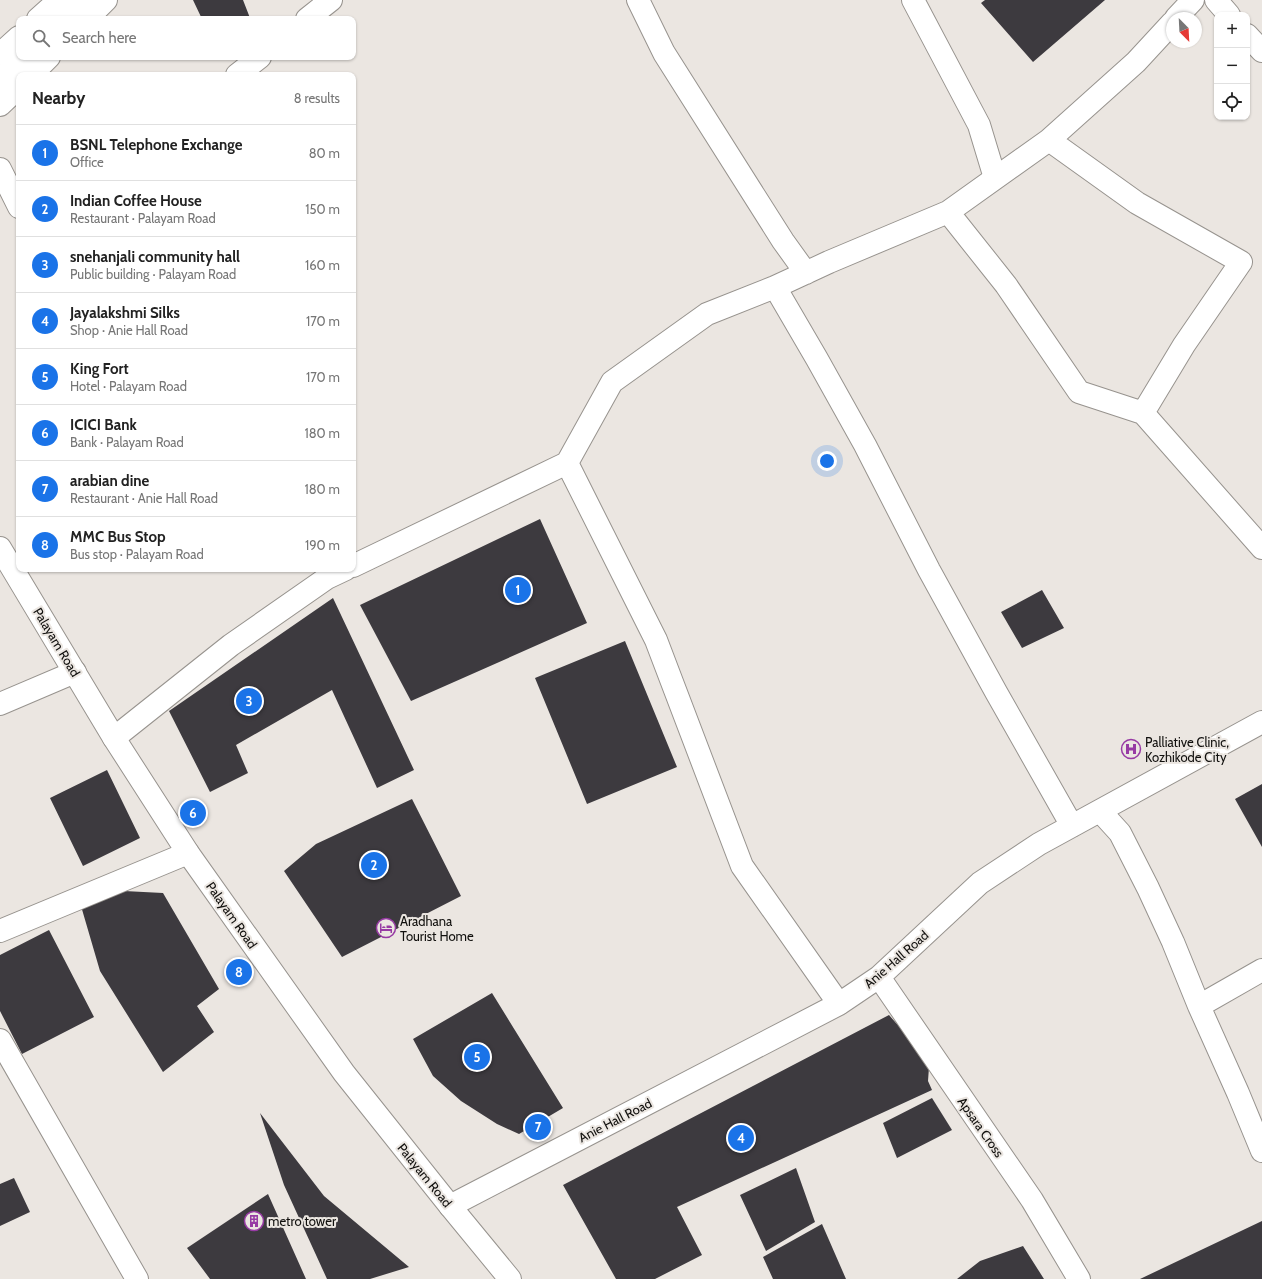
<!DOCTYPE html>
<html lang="en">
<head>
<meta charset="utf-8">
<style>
  :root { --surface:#fff; --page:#f2f2f2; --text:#222; --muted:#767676; --line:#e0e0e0; --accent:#1a73e8 }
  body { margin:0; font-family:Cabin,sans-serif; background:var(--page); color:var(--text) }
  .controls { position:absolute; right:12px; top:12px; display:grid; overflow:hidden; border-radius:8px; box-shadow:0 1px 3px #0004 }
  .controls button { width:36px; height:36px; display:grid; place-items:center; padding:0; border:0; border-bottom:1px solid var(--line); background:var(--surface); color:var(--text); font:20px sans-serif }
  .compass { position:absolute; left:1166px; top:12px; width:36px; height:36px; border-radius:50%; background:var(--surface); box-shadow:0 1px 3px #0004; rotate:156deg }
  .you { position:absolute; left:827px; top:461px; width:14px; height:14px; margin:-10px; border:3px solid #fff; border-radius:50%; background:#1a73e8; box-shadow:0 0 0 6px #1a73e833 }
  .badge { display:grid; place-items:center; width:26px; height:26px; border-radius:50%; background:var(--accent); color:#fff; font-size:13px; font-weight:700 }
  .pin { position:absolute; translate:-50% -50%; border:2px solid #fff; box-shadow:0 1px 4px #0006 }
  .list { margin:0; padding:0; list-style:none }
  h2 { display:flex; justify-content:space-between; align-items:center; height:52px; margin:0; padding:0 16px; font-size:17px }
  h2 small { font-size:13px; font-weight:400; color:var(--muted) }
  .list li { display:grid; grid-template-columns:26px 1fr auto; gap:12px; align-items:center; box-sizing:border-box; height:56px; padding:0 16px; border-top:1px solid var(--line) }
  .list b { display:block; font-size:15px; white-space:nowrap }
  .list p { margin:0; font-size:13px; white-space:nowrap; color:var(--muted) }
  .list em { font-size:13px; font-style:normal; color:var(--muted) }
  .icon { flex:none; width:22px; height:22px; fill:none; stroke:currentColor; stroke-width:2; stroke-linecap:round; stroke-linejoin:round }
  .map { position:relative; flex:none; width:1262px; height:1279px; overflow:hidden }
  .search { position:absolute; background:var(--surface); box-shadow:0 1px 3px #0004; left:16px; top:16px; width:340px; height:44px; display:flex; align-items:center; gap:10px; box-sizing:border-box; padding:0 14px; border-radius:8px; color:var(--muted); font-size:15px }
  .panel { position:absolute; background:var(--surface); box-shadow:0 1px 3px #0004; left:16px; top:72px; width:340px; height:500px; border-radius:8px }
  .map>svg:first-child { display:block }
</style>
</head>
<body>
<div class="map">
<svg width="1262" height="1279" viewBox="0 0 1262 1279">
  <rect width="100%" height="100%" fill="#ebe6e1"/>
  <path fill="#3d3a3f" d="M 193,0 L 243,0 L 250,18 L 202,19 Z
    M 985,0 L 1105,0 L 1033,62 L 981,3 Z
    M 540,519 L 587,623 L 411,701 L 360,605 Z
    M 1042,590 L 1064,628 L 1022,648 L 1001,612 Z
    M 333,598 L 414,770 L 377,788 L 332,690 L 236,745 L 248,773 L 210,792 L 169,711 Z
    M 625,641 L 677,767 L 587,804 L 535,678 Z
    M 107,770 L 140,838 L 83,866 L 50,798 Z
    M 1262,784 L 1262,847 L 1235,799 Z
    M 412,799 L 461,896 L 342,957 L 284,871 L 316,844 Z
    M 124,891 L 163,893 L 219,989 L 197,1006 L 214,1032 L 163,1072 L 100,971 L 81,906 Z
    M 49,930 L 94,1017 L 22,1054 L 0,1011 L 0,955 Z
    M 492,993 L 563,1108 L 519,1134 L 497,1124 L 461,1101 L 433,1076 L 413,1039 Z
    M 889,1015 L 896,1023 L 911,1033 L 929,1067 L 928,1081 L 932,1090 L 677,1207 L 702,1255 L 655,1279 L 616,1279 L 563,1185 Z
    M 932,1098 L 952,1130 L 897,1158 L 883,1123 Z
    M 260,1113 L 324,1196 L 409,1267 L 370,1279 L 327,1279 L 284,1185 Z
    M 796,1168 L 815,1222 L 766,1251 L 740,1195 Z
    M 14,1178 L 30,1212 L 0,1226 L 0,1184 Z
    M 268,1194 L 306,1279 L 210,1279 L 187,1248 Z
    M 1262,1221 L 1262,1279 L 1140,1279 Z
    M 822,1224 L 846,1279 L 773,1279 L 763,1257 Z
    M 1023,1246 L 1044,1279 L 957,1279 L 980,1261 Z"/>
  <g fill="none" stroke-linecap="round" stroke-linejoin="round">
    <g stroke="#97938e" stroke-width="24">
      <path id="minor" d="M 638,0 L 664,53 L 783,241 L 806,273
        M 913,0 L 979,125 L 995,178
        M 1216,0 L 1229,15
        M 1176,18 L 1193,0
        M 38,19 L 59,0
        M 87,19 L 106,0
        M 307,19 L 331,0
        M 1247,35 L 1262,51
        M 0,54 L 19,37
        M 31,75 L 49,57
        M 237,75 L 260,57
        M 0,105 L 19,87
        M 1049,140 L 1137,203 L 1241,262 L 1184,345 L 1143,413
        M 0,169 L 19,207
        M 948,212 L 1006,285 L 1079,392 L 1143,413 L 1262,548
        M 775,287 L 817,359 L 865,445 L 929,570 L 996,692 L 1072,826
        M 567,463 L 656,640 L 742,866 L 839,1004
        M 353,566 L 567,463 L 612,382 L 707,314 L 775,287 L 829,262 L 948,212 L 1049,140 L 1136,62 L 1172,23
        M 0,704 L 75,672
        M 114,738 L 231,645 L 327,578 L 346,569
        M 1100,811 L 1120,833 L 1148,888 L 1173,942 L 1199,1006 L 1238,1093 L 1262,1151
        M 0,931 L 188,853
        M 879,977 L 1032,1200 L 1079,1279
        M 1199,1006 L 1262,970
        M 0,1040 L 137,1279
        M 450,1206 L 839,1004 L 879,977 L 980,883 L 1039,844 L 1262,722"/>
    </g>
    <g stroke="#97938e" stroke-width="24">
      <path id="major" d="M 61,19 L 80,0
        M 0,80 L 23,57
        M 0,548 L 114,738 L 188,853 L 344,1073 L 450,1206 L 510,1279"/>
    </g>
    <use href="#minor" stroke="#fff" stroke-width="22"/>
    <use href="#major" stroke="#fff" stroke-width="22"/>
  </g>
  <defs>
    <g id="hospital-ring" transform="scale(1)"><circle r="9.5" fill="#ebe6e1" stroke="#973aa4" stroke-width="1.5"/><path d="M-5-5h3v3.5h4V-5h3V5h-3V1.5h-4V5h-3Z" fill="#973aa4"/></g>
    <g id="hotel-ring" transform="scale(1)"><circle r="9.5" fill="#ebe6e1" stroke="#973aa4" stroke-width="1.5"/><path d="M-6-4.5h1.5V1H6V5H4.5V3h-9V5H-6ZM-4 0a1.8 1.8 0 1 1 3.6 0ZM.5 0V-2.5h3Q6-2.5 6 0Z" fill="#973aa4"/></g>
    <g id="building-ring" transform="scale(1)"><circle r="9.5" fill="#ebe6e1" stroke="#973aa4" stroke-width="1.5"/><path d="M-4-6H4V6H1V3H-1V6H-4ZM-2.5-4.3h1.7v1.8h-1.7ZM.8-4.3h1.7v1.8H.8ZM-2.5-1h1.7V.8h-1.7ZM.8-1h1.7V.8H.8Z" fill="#973aa4"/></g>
  </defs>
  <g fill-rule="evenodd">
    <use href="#hospital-ring" x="1131" y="749"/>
    <use href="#hotel-ring" x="386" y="928"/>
    <use href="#building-ring" x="254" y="1221"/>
  </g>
  <g text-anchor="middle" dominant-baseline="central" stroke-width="4" stroke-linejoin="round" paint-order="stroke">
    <g font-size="13" fill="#11100e" stroke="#ebe6e1">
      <text transform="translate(57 642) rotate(59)">Palayam Road</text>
      <text transform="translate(232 915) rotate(55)">Palayam Road</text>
      <text transform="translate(896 959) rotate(-41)">Anie Hall Road</text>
      <text transform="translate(615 1120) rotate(-27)">Anie Hall Road</text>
      <text transform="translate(981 1127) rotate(55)">Apsara Cross</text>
      <text transform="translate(425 1175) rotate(51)">Palayam Road</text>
    </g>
    <g font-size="13" fill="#11100e" stroke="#ebe6e1" text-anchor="start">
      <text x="1145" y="742">Palliative Clinic,<tspan x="1145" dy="15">Kozhikode City</tspan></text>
      <text x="400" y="921">Aradhana<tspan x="400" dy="15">Tourist Home</tspan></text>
      <text x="268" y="1221">metro tower</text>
    </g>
  </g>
</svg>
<div class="controls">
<button>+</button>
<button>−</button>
<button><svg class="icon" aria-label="locate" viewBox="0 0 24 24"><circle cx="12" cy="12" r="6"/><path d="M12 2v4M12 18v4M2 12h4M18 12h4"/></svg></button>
</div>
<svg class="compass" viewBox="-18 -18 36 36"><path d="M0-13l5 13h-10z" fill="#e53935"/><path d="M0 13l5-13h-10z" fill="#767676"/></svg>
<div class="you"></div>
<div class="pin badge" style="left:518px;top:590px">1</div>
<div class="pin badge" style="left:374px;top:865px">2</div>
<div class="pin badge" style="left:249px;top:701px">3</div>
<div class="pin badge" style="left:741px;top:1138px">4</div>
<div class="pin badge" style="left:477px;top:1057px">5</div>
<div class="pin badge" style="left:193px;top:813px">6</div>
<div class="pin badge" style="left:538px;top:1127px">7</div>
<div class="pin badge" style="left:239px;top:972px">8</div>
<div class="search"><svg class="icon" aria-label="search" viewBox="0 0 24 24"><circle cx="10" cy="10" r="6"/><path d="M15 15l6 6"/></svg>Search here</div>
<section class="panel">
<h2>Nearby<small>8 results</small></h2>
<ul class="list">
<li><span class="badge">1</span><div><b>BSNL Telephone Exchange</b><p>Office</p></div><em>80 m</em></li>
<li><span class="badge">2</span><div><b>Indian Coffee House</b><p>Restaurant · Palayam Road</p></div><em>150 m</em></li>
<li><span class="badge">3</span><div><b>snehanjali community hall</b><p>Public building · Palayam Road</p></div><em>160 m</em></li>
<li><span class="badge">4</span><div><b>Jayalakshmi Silks</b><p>Shop · Anie Hall Road</p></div><em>170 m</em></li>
<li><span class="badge">5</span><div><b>King Fort</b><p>Hotel · Palayam Road</p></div><em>170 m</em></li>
<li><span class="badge">6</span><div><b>ICICI Bank</b><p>Bank · Palayam Road</p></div><em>180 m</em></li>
<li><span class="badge">7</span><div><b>arabian dine</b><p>Restaurant · Anie Hall Road</p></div><em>180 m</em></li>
<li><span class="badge">8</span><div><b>MMC Bus Stop</b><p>Bus stop · Palayam Road</p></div><em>190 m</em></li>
</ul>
</section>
</div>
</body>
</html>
